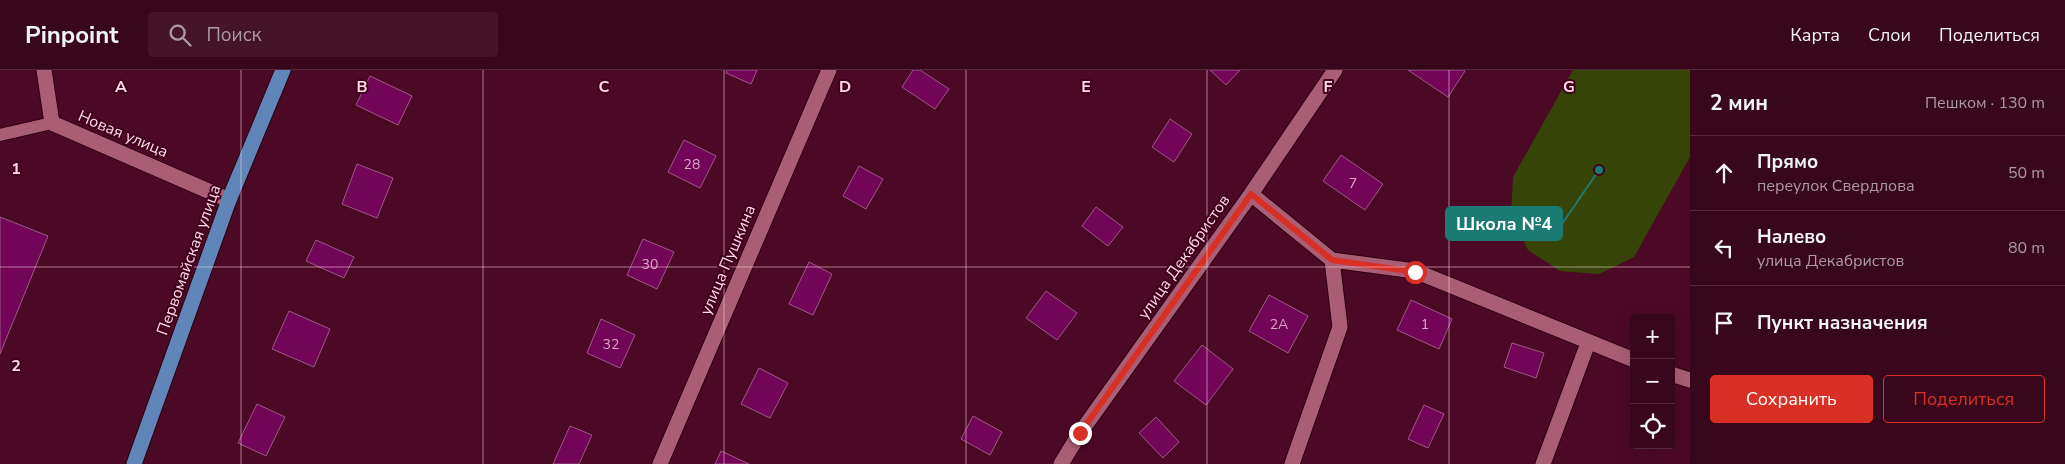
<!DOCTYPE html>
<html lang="ru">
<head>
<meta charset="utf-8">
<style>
  :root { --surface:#39071c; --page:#441529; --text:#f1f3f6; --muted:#ab99a3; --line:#53283b; --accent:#d93025 }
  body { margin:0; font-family:"Nunito Sans",sans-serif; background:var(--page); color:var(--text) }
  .controls { position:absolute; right:15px; bottom:15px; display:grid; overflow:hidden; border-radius:5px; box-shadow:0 5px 20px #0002 }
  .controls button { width:45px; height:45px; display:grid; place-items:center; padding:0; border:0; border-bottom:1px solid var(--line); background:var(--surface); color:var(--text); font:25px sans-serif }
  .stop { position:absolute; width:15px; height:15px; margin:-11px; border:4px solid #d93025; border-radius:50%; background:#fff }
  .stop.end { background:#d93025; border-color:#fff; box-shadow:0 1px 5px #0008 }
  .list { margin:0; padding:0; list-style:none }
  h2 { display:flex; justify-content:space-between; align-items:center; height:65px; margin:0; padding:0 20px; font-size:21px }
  h2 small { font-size:16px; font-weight:400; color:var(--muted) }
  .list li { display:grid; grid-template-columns:32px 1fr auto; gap:15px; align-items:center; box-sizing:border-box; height:75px; padding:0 20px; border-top:1px solid var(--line) }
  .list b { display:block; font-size:19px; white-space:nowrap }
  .list p { margin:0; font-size:16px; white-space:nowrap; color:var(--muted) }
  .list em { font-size:16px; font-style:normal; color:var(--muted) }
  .actions { display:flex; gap:10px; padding:15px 20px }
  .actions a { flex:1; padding:11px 0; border:1px solid var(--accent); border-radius:5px; text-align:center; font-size:18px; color:var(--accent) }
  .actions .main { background:var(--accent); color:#fff }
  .icon { flex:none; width:28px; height:28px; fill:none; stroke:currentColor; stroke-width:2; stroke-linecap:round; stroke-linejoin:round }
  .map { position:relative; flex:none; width:1690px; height:394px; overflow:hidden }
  header { display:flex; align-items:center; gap:30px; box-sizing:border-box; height:70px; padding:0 25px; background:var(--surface); border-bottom:1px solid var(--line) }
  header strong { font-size:24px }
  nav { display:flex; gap:28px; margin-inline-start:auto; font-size:18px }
  .search { width:350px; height:45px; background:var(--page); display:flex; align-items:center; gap:12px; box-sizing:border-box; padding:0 18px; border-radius:5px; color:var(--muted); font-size:19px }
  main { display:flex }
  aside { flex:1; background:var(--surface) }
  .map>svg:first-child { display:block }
</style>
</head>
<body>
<header>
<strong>Pinpoint</strong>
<div class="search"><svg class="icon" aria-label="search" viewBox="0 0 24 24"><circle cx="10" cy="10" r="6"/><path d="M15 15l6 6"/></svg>Поиск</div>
<nav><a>Карта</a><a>Слои</a><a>Поделиться</a></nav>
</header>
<main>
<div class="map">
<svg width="1690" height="394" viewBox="0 0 1690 394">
  <rect width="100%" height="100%" fill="#4c0926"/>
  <path fill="#374407" d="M 1573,0 L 1690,0 L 1690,87 L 1634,187 L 1599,204 L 1560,201 L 1528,180 L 1511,145 L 1513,107 Z"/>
  <path fill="#720558" stroke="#995983" d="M 727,0 L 757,0 L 751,14 L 726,3 Z
    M 913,0 L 920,0 L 949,19 L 935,39 L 902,17 Z
    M 1210,0 L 1240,0 L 1226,15 Z
    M 1408,0 L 1463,0 L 1465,1 L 1448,27 Z
    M 370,6 L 412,26 L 398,55 L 356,35 Z
    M 1170,49 L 1192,64 L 1174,92 L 1152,77 Z
    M 684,70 L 716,86 L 700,118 L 668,102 Z
    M 1341,85 L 1383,114 L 1365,140 L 1323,111 Z
    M 357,94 L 393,108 L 377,148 L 342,134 Z
    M 859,96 L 883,109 L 866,139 L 843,126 Z
    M 1096,137 L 1123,157 L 1108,176 L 1082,156 Z
    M 0,147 L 48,166 L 0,284 Z
    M 643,169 L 674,182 L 657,219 L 627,205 Z
    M 316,170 L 354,187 L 344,208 L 306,191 Z
    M 809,192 L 832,204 L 813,245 L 789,234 Z
    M 1046,221 L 1077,243 L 1057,270 L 1026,248 Z
    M 1269,225 L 1308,246 L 1288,283 L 1249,261 Z
    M 1411,230 L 1452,249 L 1439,279 L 1397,260 Z
    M 289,241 L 330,259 L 314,297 L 272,279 Z
    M 601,249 L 635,265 L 620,298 L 587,283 Z
    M 1512,273 L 1544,283 L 1536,308 L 1504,297 Z
    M 1202,275 L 1233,299 L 1206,335 L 1174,311 Z
    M 759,298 L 788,313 L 770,348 L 741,334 Z
    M 257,334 L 285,347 L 266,386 L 238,373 Z
    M 1424,335 L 1444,344 L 1428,378 L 1408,369 Z
    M 973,346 L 1002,362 L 990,385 L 961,369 Z
    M 1156,347 L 1179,372 L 1163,388 L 1139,363 Z
    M 570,356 L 592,365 L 579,394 L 553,394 Z
    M 721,381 L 749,394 L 715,394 Z"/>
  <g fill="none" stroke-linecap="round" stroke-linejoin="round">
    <g stroke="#2a000f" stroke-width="14">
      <path id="lane" d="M 0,65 L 52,53"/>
    </g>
    <g stroke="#2a000f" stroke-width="17">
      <path id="street" d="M 44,0 L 52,53 L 229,130
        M 1251,124 L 1332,190 L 1415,201 L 1634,290
        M 1671,304 L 1690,310
        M 660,394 L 829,0
        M 1061,394 L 1080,363 L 1251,124 L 1335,0
        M 1292,394 L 1340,257 L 1332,190
        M 1543,394 L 1588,273"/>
    </g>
    <g stroke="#2a000f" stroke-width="17">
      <path id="primary" d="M 134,394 L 229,130 L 283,0"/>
    </g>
    <use href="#lane" stroke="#a95e75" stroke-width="12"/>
    <use href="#street" stroke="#a95e75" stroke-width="15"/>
    <use href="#primary" stroke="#6086b9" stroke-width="15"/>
  </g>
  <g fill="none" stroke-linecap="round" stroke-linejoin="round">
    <path stroke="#d93025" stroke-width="6" d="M 1080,363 L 1251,124 L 1332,190 L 1415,202"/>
  </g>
  <path fill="none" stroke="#fedbe4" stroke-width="1" stroke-opacity="0.55" d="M 241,0 L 241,394M 483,0 L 483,394M 724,0 L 724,394M 966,0 L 966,394M 1207,0 L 1207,394M 1449,0 L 1449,394M 0,197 L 1690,197"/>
  <g text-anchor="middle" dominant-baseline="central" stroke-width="4" stroke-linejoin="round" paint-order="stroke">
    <g font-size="14" fill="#dba6c1">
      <text x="692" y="94">28</text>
      <text x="1353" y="113">7</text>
      <text x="650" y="194">30</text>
      <text x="1279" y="254">2А</text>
      <text x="1425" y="254">1</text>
      <text x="611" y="274">32</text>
    </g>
    <g font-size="16" fill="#fedbe4" stroke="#41001c">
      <text transform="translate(123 64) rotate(23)">Новая улица</text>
      <text transform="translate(1184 187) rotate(-55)">улица Декабристов</text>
      <text transform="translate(189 190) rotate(-70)">Первомайская улица</text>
      <text transform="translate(728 190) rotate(-67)">улица Пушкина</text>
    </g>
  </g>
  <g font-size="16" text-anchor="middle" font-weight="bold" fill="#fedbe4" stroke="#41001c" stroke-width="4" stroke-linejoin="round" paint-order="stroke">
    <text x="121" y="22">A</text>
    <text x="362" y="22">B</text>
    <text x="604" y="22">C</text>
    <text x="845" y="22">D</text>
    <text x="1086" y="22">E</text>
    <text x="1328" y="22">F</text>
    <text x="1569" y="22">G</text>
    <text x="16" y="104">1</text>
    <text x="16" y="301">2</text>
  </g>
  <path fill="none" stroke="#1b7b74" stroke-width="2" d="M1599 100L1562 154"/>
  <circle fill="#1b7b74" stroke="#41001c" stroke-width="2" cx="1599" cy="100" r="5"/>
  <rect fill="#1b7b74" stroke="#1b7b74" stroke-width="2" x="1446" y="137" width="116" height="33" rx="5"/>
  <g font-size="18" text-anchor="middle" font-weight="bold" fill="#fff">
    <text x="1504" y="160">Школа №4</text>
  </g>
</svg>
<div class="controls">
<button>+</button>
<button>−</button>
<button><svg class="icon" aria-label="locate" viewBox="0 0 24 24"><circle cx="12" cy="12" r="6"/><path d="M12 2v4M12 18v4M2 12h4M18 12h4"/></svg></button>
</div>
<div class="stop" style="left:1415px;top:202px"></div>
<div class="stop end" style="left:1080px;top:363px"></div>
</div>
<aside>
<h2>2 мин<small>Пешком · 130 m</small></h2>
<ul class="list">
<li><svg class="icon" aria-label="ahead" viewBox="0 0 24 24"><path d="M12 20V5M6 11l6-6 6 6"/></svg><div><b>Прямо</b><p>переулок Свердлова</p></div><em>50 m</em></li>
<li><svg class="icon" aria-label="left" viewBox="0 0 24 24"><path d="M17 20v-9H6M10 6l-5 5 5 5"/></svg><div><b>Налево</b><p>улица Декабристов</p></div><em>80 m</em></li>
<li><svg class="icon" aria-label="arrive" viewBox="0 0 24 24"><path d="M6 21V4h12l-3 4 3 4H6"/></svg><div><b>Пункт назначения</b></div></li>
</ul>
<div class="actions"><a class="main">Сохранить</a><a>Поделиться</a></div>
</aside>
</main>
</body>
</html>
